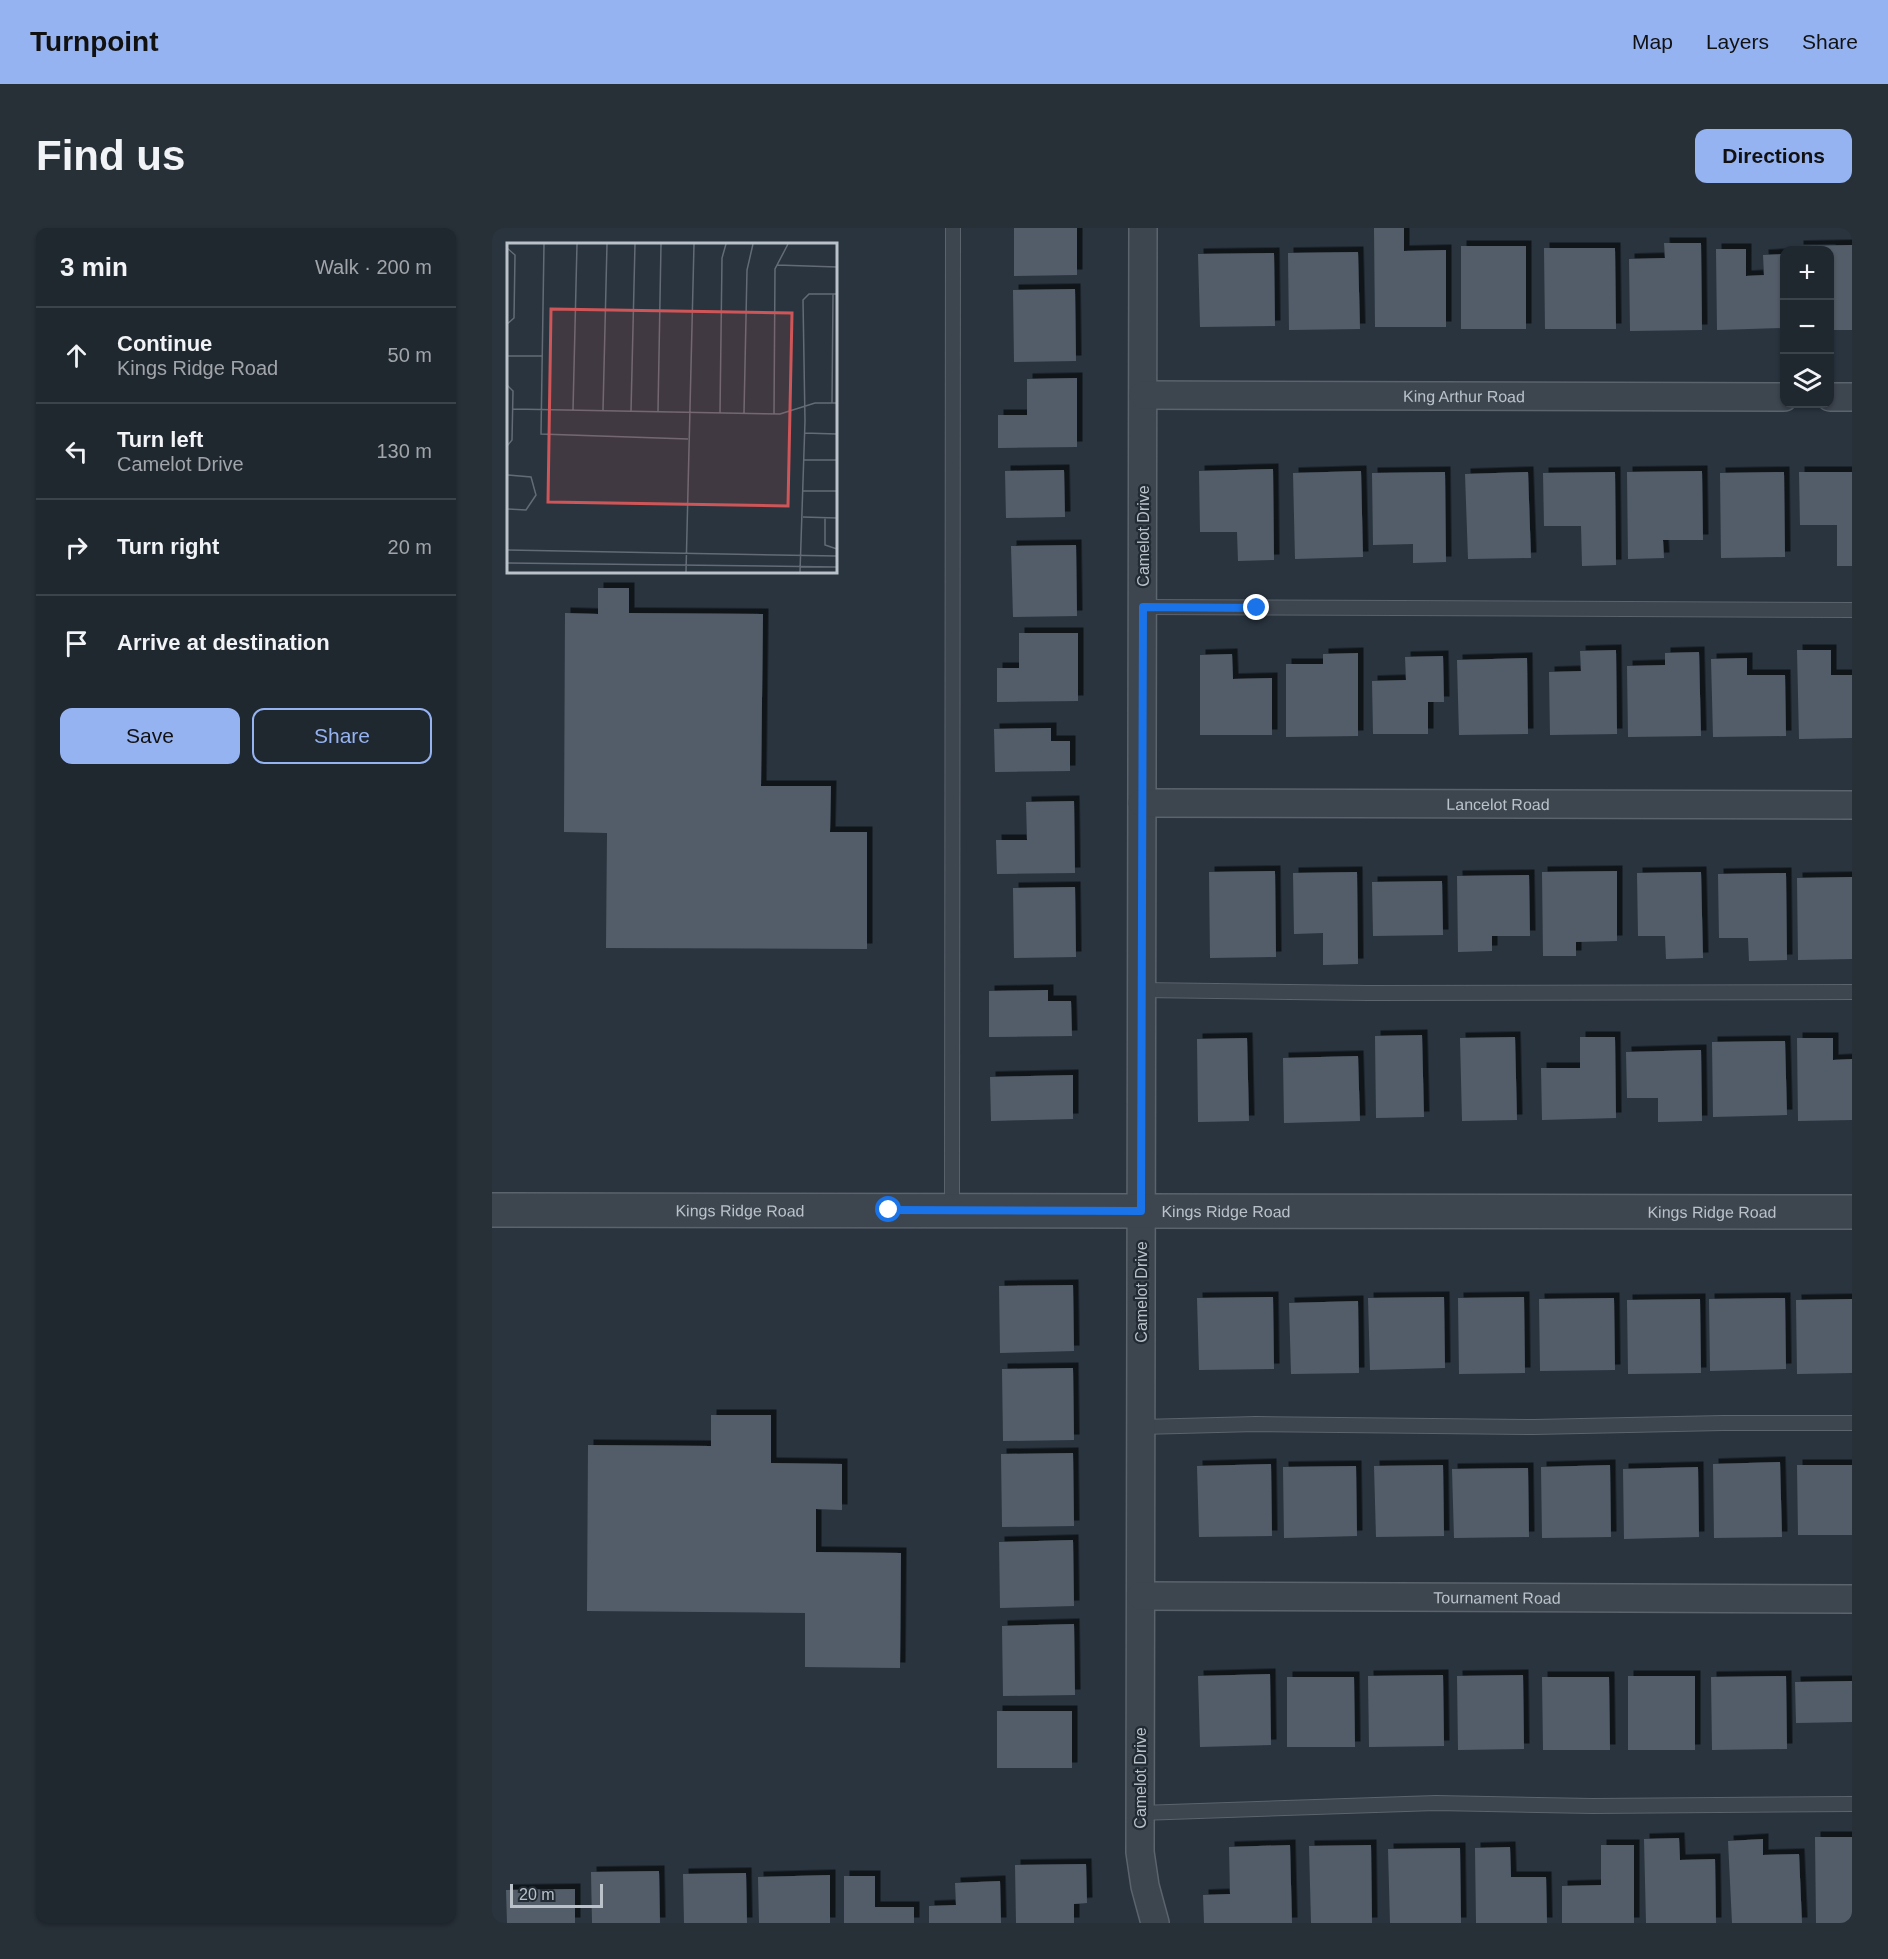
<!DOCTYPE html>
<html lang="en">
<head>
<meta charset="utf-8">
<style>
  :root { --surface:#1f272f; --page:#272f37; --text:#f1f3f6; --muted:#a1a5aa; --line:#3c444b; --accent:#95b2f1 }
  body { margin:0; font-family:Arial,sans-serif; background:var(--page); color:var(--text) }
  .controls { position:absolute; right:18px; top:18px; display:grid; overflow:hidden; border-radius:12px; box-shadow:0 2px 4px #0004 }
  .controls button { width:54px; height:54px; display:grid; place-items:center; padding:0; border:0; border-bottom:2px solid var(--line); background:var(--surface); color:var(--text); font:30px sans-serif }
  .scale { position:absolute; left:18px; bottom:15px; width:93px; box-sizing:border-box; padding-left:6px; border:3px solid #bac1c9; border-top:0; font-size:16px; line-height:21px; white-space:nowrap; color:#bac1c9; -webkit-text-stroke:4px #222a34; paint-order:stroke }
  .stop { position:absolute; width:18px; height:18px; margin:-14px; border:4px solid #1a73e8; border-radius:50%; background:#fff }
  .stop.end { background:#1a73e8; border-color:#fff; box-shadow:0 2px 6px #0008 }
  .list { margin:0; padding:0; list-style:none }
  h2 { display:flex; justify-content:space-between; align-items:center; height:78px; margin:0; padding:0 24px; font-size:26px }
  h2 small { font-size:20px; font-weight:400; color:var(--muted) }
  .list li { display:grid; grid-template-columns:39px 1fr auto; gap:18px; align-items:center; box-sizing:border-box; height:96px; padding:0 24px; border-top:2px solid var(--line) }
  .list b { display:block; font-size:22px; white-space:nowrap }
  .list p { margin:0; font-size:20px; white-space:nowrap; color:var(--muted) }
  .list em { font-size:20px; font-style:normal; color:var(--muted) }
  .actions { display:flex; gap:12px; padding:18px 24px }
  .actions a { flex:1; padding:14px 0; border:2px solid var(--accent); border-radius:12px; text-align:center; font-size:21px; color:var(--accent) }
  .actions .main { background:var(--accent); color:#111 }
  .icon { flex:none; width:33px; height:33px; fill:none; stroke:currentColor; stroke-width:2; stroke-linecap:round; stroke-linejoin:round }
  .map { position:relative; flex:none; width:1360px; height:1695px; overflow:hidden; border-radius:12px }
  header { display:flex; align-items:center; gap:36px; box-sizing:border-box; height:84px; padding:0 30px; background:var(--accent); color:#111 }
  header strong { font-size:28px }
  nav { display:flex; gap:33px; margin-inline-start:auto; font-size:21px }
  .intro { display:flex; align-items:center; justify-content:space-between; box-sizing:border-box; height:144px; padding:0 36px }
  h1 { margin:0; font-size:42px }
  .button { padding:15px 27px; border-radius:12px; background:var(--accent); color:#111; font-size:21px; font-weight:700 }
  main { display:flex; gap:36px; padding:0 36px }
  aside { flex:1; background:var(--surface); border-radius:12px; box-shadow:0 2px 4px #0004 }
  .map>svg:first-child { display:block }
</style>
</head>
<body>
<header>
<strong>Turnpoint</strong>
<nav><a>Map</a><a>Layers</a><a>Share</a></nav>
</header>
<div class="intro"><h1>Find us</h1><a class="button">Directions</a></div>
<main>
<aside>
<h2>3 min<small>Walk · 200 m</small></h2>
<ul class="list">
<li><svg class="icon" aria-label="ahead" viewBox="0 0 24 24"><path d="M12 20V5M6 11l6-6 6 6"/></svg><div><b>Continue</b><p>Kings Ridge Road</p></div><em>50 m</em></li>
<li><svg class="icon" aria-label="left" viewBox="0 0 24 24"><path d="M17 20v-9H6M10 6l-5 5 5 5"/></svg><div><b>Turn left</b><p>Camelot Drive</p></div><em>130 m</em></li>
<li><svg class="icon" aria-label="right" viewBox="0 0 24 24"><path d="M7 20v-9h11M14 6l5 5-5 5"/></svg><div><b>Turn right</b></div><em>20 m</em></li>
<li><svg class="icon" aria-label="arrive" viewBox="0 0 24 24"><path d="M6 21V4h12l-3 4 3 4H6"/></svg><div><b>Arrive at destination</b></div></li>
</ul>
<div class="actions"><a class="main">Save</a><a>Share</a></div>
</aside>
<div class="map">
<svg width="1360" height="1695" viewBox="0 0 1360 1695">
  <defs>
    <filter id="shadow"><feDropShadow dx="5.5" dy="-5.5" stdDeviation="0" flood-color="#0009"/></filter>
  </defs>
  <rect width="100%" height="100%" fill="#29343f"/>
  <path fill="#535d69" filter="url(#shadow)" d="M 522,0 L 585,0 L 585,47 L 522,48 Z
    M 882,0 L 912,0 L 912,23 L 954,22 L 954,99 L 883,99 Z
    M 1172,15 L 1209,15 L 1210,102 L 1138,103 L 1137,31 L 1173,30 Z
    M 1360,17 L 1360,102 L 1338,102 L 1338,22 L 1306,22 L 1306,18 Z
    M 969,18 L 1034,18 L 1034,101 L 969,101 Z
    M 1052,20 L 1123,20 L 1124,101 L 1053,101 Z
    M 1224,21 L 1254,21 L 1254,48 L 1272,47 L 1271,27 L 1292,26 L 1292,100 L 1225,102 Z
    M 866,24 L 868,101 L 797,102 L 796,25 Z
    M 782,25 L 783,98 L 708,99 L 706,26 Z
    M 583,61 L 584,133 L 522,134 L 521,62 Z
    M 585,150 L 585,219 L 506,220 L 506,187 L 535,187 L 535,151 Z
    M 781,241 L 782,332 L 746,333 L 745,304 L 708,304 L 707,243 Z
    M 572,242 L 573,289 L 514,290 L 513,243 Z
    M 869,243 L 871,329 L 803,331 L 801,245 Z
    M 1210,243 L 1211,312 L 1171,312 L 1172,330 L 1136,331 L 1135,244 Z
    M 953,244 L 954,334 L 921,335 L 921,316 L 881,317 L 880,245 Z
    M 1036,244 L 1039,330 L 976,331 L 973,246 Z
    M 1123,244 L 1124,337 L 1090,338 L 1089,298 L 1052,298 L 1051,245 Z
    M 1292,244 L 1293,329 L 1229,330 L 1228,245 Z
    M 1307,244 L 1360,244 L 1360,338 L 1345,338 L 1345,297 L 1308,297 Z
    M 584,317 L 585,388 L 521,389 L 519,318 Z
    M 106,360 L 137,360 L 137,385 L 271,386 L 269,558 L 339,558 L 338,604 L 375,604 L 375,721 L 114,720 L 115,605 L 72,604 L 73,385 L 106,386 Z
    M 527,405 L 586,405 L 586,473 L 505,474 L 505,440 L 527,440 Z
    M 1124,422 L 1125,506 L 1058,507 L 1057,444 L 1089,443 L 1088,423 Z
    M 1305,422 L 1339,422 L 1339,447 L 1360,447 L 1360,510 L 1307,511 Z
    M 1207,424 L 1209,508 L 1136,509 L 1135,438 L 1173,437 L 1173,425 Z
    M 866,425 L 866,508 L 794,509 L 794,436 L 831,436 L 831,426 Z
    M 740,426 L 741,451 L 780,450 L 780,507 L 708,507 L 708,427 Z
    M 951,428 L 952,474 L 936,474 L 936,506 L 881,506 L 880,453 L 914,452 L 913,429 Z
    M 1035,430 L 1036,506 L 967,507 L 965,432 Z
    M 1255,430 L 1255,447 L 1293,447 L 1294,508 L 1221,509 L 1219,431 Z
    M 559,500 L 559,513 L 578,513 L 578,543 L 503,544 L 502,501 Z
    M 582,573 L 583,645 L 505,646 L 504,612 L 535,612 L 534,574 Z
    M 783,643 L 784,729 L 718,730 L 717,644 Z
    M 1125,643 L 1125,713 L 1084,714 L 1084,728 L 1051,728 L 1050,644 Z
    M 865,644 L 866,736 L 831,737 L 831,705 L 802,706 L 801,645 Z
    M 1209,644 L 1211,730 L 1174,731 L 1173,708 L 1146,708 L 1145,645 Z
    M 1294,645 L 1295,732 L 1257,733 L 1256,710 L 1227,710 L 1226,646 Z
    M 1037,647 L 1038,708 L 1000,708 L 1000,723 L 966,724 L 965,648 Z
    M 1360,649 L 1360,731 L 1306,732 L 1305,650 Z
    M 950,653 L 951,707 L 881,708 L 880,654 Z
    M 583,659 L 584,729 L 522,730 L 521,660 Z
    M 556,762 L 556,773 L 579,773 L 580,808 L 497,809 L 497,763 Z
    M 930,807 L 932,889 L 884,890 L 883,808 Z
    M 1023,809 L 1025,892 L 970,893 L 968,810 Z
    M 1088,809 L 1123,809 L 1124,890 L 1050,892 L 1049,840 L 1088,840 Z
    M 755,810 L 757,893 L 706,894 L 705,811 Z
    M 1305,810 L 1341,810 L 1341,832 L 1360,831 L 1360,892 L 1306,893 Z
    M 1293,813 L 1295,887 L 1221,889 L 1220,814 Z
    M 1209,822 L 1210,893 L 1166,894 L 1166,870 L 1135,870 L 1134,824 Z
    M 866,828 L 868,893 L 792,895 L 791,830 Z
    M 581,847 L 581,891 L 499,893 L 498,849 Z
    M 581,1057 L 582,1123 L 508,1125 L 507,1058 Z
    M 781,1069 L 782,1141 L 707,1142 L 705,1070 Z
    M 952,1069 L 953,1140 L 878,1142 L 876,1070 Z
    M 1032,1069 L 1033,1145 L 967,1146 L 966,1070 Z
    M 1122,1070 L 1123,1142 L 1048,1143 L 1047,1071 Z
    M 1293,1070 L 1294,1141 L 1218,1143 L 1217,1071 Z
    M 1208,1071 L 1209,1145 L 1136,1146 L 1135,1072 Z
    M 1360,1071 L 1360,1145 L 1305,1146 L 1304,1072 Z
    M 866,1073 L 867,1145 L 799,1146 L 797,1075 Z
    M 581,1140 L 582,1212 L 511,1213 L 510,1141 Z
    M 219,1187 L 279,1187 L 279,1235 L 350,1236 L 350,1282 L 324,1281 L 324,1324 L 409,1325 L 408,1440 L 313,1439 L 313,1385 L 95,1383 L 96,1217 L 219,1218 Z
    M 581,1225 L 582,1298 L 510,1299 L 509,1226 Z
    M 1288,1234 L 1290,1309 L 1222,1310 L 1221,1236 Z
    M 779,1236 L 780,1308 L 707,1309 L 705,1238 Z
    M 951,1237 L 952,1308 L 884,1309 L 882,1238 Z
    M 1118,1237 L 1119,1309 L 1050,1310 L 1049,1239 Z
    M 1305,1237 L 1360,1237 L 1360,1307 L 1306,1307 Z
    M 864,1238 L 865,1308 L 792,1310 L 791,1239 Z
    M 1206,1239 L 1207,1309 L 1132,1311 L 1131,1241 Z
    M 1036,1240 L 1037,1309 L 962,1310 L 960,1241 Z
    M 581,1312 L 582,1378 L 508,1380 L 507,1314 Z
    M 582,1396 L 583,1467 L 511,1468 L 510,1398 Z
    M 778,1446 L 779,1517 L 708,1519 L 706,1448 Z
    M 951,1447 L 952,1518 L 877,1519 L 876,1448 Z
    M 1031,1447 L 1032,1521 L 966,1522 L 965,1448 Z
    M 1136,1448 L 1203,1448 L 1203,1522 L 1136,1522 Z
    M 1294,1448 L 1295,1521 L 1220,1522 L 1219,1449 Z
    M 795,1449 L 862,1449 L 863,1519 L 795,1519 Z
    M 1050,1449 L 1117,1449 L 1118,1522 L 1051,1522 Z
    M 1360,1453 L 1360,1494 L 1304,1495 L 1303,1454 Z
    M 505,1483 L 580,1483 L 580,1540 L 505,1540 Z
    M 1323,1609 L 1360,1609 L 1360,1695 L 1324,1695 Z
    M 1187,1610 L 1188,1632 L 1223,1631 L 1224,1695 L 1154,1695 L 1152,1611 Z
    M 1271,1611 L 1271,1627 L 1307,1626 L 1310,1695 L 1240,1695 L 1236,1613 Z
    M 798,1617 L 800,1695 L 712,1695 L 711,1667 L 738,1666 L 737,1619 Z
    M 879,1617 L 880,1695 L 819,1695 L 817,1618 Z
    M 1109,1617 L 1142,1617 L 1142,1695 L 1070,1695 L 1070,1658 L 1109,1657 Z
    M 1018,1619 L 1019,1649 L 1054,1649 L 1055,1695 L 984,1695 L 983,1620 Z
    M 968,1620 L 969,1695 L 898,1695 L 896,1621 Z
    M 594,1636 L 595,1675 L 582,1676 L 582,1695 L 524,1695 L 523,1637 Z
    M 167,1643 L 168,1695 L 100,1695 L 99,1644 Z
    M 254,1645 L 255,1695 L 192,1695 L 191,1646 Z
    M 338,1647 L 338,1695 L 267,1695 L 266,1649 Z
    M 352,1648 L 383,1648 L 383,1679 L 422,1679 L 422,1695 L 352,1695 Z
    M 508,1653 L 509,1695 L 437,1695 L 437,1678 L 464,1677 L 463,1655 Z
    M 83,1661 L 83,1695 L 15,1695 L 14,1662 Z"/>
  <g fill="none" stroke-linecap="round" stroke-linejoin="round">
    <g stroke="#5b636c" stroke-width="16">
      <path id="service" d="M 651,379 L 1360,382
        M 650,762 L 876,765 L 1360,764
        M 460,982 L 461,0
        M 649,1199 L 764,1196 L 1042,1199 L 1231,1195 L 1360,1195
        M 648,1585 L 944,1575 L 1101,1578 L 1360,1576"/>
    </g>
    <g stroke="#5b636c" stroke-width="30">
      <g id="minor">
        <path d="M 651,0 L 648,1624 L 653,1658 L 663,1695"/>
        <path id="s1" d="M 651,167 L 1292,169"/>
        <path d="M 1338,169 L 1360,169"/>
        <path id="s2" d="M 650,575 L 1360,577"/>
        <path id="s3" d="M 649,1368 L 1360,1371"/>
      </g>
    </g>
    <g stroke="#5b636c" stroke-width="36">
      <g id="tertiary">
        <path id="s4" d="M 0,982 L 1360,984"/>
      </g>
    </g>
    <use href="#service" stroke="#3d454f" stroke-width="14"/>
    <use href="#minor" stroke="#3d454f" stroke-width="27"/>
    <use href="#tertiary" stroke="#3d454f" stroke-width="33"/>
  </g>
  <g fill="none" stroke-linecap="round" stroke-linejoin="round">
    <path stroke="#1a73e8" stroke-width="8" d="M 397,982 L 649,983 L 651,379 L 765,380"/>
  </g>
  <g text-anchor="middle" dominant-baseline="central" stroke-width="4.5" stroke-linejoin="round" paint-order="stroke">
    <g font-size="16" fill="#bac1c9" stroke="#222a34">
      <text stroke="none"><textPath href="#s1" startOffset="321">King Arthur Road</textPath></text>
      <text transform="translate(651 308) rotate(-90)">Camelot Drive</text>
      <text stroke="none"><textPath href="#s2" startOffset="356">Lancelot Road</textPath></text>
      <text stroke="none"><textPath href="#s4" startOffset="248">Kings Ridge Road</textPath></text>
      <text stroke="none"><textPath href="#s4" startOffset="734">Kings Ridge Road</textPath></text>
      <text stroke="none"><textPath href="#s4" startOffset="1220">Kings Ridge Road</textPath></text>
      <text transform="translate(649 1064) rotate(-90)">Camelot Drive</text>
      <text stroke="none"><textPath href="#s3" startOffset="356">Tournament Road</textPath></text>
      <text transform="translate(648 1550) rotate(-90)">Camelot Drive</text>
    </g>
  </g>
  <g transform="translate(15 15)">
    <rect width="330" height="330" fill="#29343f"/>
    <path fill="none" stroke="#636c76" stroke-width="1.5" d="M 37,1 L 34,191 L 181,196M 0,5 L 8,12 L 7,75 L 0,81M 270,22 L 330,24M 0,113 L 35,113M 0,142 L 6,148 L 5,197 L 0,203M 325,160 L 326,51M 6,166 L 273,171 L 308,160 L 330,160M 66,167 L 70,1M 96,167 L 100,1M 124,168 L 128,1M 151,168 L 154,1M 213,170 L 215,15 L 219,1M 237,170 L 240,27 L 246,1M 267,171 L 268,26 L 281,1M 297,190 L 330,191M 297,217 L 330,217M 0,232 L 24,234 L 29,252 L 19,267 L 0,266M 296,248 L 330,248M 296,274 L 330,275M 318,275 L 318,302 L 330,306M 0,307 L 330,313M 0,320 L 330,324M 179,329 L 187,1M 293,329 L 298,178 L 296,57 L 302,51 L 330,51"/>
    <path fill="#ce5658" fill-opacity="0.15" stroke="#ce5658" stroke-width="3" d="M 44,66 L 285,70 L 281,263 L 41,259 Z"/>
    <rect width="330" height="330" fill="none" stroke="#bac1c9" stroke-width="3"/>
  </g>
</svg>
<div class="controls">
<button>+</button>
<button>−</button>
<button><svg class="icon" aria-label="layers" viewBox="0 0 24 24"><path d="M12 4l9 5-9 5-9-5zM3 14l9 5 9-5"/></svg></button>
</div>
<div class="scale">20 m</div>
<div class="stop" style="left:397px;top:982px"></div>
<div class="stop end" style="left:765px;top:380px"></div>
</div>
</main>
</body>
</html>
